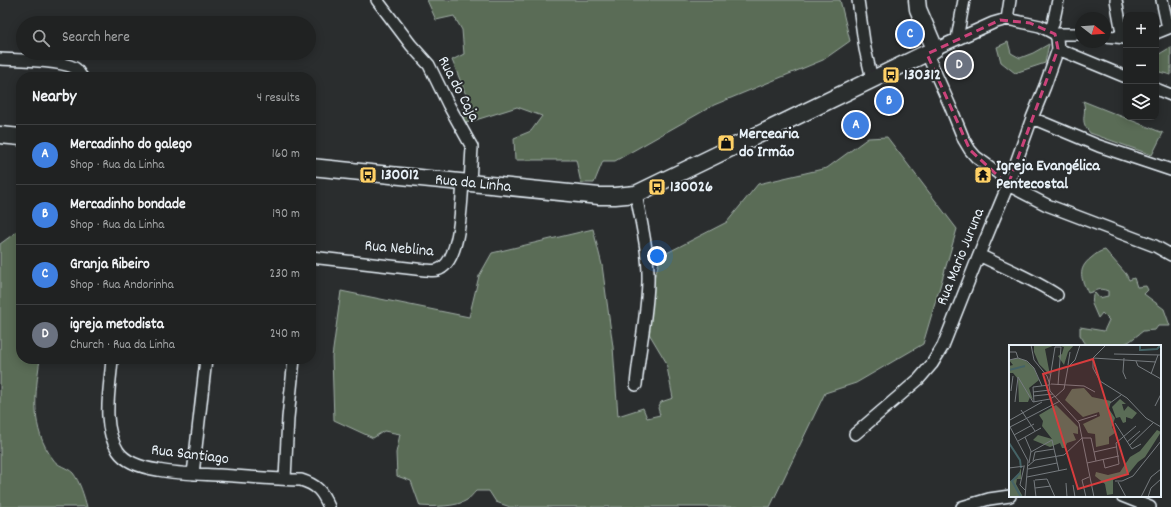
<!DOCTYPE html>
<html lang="en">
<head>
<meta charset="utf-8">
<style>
  :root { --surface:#202222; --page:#2d2f2f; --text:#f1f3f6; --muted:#a2a4a5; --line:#3d3f40; --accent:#ffd166 }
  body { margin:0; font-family:Dekko,sans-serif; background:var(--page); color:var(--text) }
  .controls { position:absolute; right:12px; top:12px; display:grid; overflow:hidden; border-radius:8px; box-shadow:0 2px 10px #0003 }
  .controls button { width:36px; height:36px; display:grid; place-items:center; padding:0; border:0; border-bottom:1px solid var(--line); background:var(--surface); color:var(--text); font:20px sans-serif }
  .compass { position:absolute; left:1075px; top:12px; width:36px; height:36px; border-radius:50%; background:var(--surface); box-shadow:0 2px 10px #0003; rotate:107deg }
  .you { position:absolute; left:657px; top:256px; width:14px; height:14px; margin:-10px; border:3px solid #fff; border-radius:50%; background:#1a73e8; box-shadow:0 0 0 6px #1a73e833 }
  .badge { display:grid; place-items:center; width:26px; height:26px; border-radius:50%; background:var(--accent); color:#fff; font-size:13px; font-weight:700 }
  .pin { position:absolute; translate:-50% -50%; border:2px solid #fff; box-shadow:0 1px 4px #0006 }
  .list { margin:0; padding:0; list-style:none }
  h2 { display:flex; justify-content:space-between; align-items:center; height:52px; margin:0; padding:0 16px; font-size:17px }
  h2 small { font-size:13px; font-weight:400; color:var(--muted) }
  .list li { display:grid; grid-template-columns:26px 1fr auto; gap:12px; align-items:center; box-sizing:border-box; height:60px; padding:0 16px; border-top:1px solid var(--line) }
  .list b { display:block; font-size:15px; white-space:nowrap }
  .list p { margin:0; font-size:13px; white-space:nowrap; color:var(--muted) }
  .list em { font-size:13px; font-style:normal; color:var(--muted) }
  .icon { flex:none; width:22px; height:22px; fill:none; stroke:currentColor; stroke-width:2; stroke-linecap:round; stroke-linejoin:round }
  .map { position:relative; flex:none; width:1171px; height:507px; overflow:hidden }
  .search { position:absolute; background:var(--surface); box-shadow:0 2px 10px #0003; left:16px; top:16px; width:300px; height:44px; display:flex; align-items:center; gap:10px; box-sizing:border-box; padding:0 14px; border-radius:22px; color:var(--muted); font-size:15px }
  .panel { position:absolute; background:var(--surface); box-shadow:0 2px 10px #0003; left:16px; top:72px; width:300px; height:292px; border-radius:16px }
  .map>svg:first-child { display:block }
</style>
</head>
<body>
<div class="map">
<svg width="1171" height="507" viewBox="0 0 1171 507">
  <rect width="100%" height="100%" fill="#2a2d2e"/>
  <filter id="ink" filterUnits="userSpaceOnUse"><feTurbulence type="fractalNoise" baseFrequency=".025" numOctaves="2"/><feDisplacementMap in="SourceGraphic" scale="8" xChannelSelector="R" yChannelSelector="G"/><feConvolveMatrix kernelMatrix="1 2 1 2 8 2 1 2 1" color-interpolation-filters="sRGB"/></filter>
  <g filter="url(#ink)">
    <path fill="#5a6c56" stroke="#a1aea7" d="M 427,0 L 840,0 L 850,41 L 823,60 L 714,105 L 615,161 L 603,161 L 594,183 L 581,183 L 576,160 L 515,160 L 514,138 L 531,131 L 542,116 L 517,107 L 463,124 L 463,110 L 466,95 L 452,60 L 464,54 L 462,30 L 454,16 L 436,20 Z
      M 1008,42 L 1011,53 L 1020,58 L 1033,53 L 1049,44 L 1045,63 L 1015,73 L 1001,62 L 997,47 Z
      M 1171,47 L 1171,75 L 1156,71 L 1156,56 Z
      M 1083,101 L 1163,133 L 1152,155 L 1090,133 C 1078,119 1088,115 1083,101 Z
      M 887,137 L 957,229 L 923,344 L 856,383 L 825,393 L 770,507 L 510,507 L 496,502 L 489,491 L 476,491 C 473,494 470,498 467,500 C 457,507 432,507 420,506 L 411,481 L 397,476 L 396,453 L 400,434 L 384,431 L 373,438 L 334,420 L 332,357 L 341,291 L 469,317 L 479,276 L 492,253 L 593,229 L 602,265 L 613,347 L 618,416 L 643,408 L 647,418 L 660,415 L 658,408 L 661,402 L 673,398 L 666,362 L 641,320 L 661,256 L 727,222 L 758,184 L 827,168 L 868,138 Z
      M 21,227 L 21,359 L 40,359 C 35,394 30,429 53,459 C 57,466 67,467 73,473 C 80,482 84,496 87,507 L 0,507 L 0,244 L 15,233 Z
      M 1105,250 L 1126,274 L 1129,280 L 1134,278 L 1137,287 L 1146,286 L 1148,290 L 1144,294 L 1164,309 L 1170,326 L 1158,326 L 1155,330 L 1143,331 L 1130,341 L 1120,346 L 1087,346 L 1080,335 L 1080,327 L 1104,331 L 1109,320 L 1102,313 L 1098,318 L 1092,304 L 1093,295 L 1095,293 L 1099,298 L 1108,296 L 1108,291 C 1098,287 1097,291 1088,293 C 1081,279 1077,269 1091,258 C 1096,254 1099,251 1105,250 Z"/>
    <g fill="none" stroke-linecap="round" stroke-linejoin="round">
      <g stroke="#e8f1f8" stroke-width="14">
        <path id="street" d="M 377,0 L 411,45 L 429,65 L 448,104 L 468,140 L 472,147 L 470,183
          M 858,0 L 865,49 L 872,79
          M 1116,0 L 1123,38
          M 1162,0 L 1168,28
          M 1007,19 L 1010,0
          M 1050,30 L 1053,24 L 1058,0
          M 1156,33 L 1171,27
          M 1055,34 L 1081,34
          M 1105,36 L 1126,38
          M 957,39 L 964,0
          M 1058,49 L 1126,77
          M 927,54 L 951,108 L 964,140 L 970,150 L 976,157 L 998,173 L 1008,185 L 1047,205 L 1155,246 L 1171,255
          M 0,59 C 16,60 65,60 76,69 C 78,71 80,75 82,77
          M 1156,89 L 1171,95
          M 1032,118 L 1099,146 L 1171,170
          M 979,255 C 1005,268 1033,279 1057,295
          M 311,257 L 425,270 C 428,270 434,271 437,270 C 461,264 461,202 463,183
          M 112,359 C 110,389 101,424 118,451 C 126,463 145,468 158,470 C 178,474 199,474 219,475 C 246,477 273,479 301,480 C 317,485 322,491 329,507
          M 636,385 C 639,351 647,317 648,282 C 649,254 641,222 636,194
          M 855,434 L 919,379 L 932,364 L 943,346 L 979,255 L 1008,185 L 1032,118 L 1045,86 L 1058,49 L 1057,38 L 1055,34 L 1040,26 L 1007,19 L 993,23 L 935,49
          M 193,474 L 206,359
          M 285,479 L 288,418 L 294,359
          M 1122,496 L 1150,507
          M 962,507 L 989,499 L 1010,496"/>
      </g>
      <g stroke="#e8f1f8" stroke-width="19">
        <g id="secondary">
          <path d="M 0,135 L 21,137"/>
          <path id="s1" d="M 311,167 L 599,196 L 615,196 L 636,194 L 935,49 L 918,9 L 917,0"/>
        </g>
      </g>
      <use href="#street" stroke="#2a2d2e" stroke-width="11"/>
      <use href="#secondary" stroke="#2a2d2e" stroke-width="16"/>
    </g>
  </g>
  <path fill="none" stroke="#ca437a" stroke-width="3" stroke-dasharray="8 5" stroke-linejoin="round" d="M 1000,20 L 1030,23 L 1055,34 L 1058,49 L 1008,185 L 970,150 L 927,54 Z"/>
  <defs>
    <g id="bus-square" transform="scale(0.9)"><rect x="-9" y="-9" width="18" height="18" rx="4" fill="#ffd166" stroke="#2a2d2e"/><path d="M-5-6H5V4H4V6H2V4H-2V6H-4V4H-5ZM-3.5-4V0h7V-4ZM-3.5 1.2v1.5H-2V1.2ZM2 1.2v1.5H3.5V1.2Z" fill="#111"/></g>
    <g id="shop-square" transform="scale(0.9)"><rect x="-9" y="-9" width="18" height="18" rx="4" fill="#ffd166" stroke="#2a2d2e"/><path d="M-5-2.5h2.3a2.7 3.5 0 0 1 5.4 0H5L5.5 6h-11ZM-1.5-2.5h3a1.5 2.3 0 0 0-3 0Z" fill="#111"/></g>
    <g id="temple-square" transform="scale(0.9)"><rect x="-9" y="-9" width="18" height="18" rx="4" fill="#ffd166" stroke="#2a2d2e"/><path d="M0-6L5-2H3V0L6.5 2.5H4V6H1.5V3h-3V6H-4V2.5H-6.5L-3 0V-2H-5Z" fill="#111"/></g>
  </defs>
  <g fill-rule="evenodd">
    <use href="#bus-square" x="891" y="75"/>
    <use href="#shop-square" x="726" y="143"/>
    <use href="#bus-square" x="368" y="175"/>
    <use href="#temple-square" x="983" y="175"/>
    <use href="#bus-square" x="657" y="187"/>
  </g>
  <g text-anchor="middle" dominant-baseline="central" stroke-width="4" stroke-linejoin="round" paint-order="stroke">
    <g font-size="16" font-weight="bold" fill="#e8f1f8" stroke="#2a2d2e" text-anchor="start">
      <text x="904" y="75">130312</text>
      <text x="739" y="134">Mercearia<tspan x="739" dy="18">do Irmão</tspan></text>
      <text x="996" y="166">Igreja Evangélica<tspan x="996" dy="18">Pentecostal</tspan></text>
      <text x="381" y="175">130012</text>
      <text x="670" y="187">130026</text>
    </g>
    <g font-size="16" fill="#e8f1f8" stroke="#2a2d2e">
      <text transform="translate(458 89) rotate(62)">Rua do Caja</text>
      <text stroke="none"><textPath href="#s1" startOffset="163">Rua da Linha</textPath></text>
      <text transform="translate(399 249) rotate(5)">Rua Neblina</text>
      <text transform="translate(961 257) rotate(-68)">Rua Mario Juruna</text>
      <text transform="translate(190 455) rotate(7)">Rua Santiago</text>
    </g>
  </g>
  <g transform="translate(1009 345)">
    <rect width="152" height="152" fill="#2a2d2e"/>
    <path d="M 25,0 L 46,0 L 36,4 L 41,30 L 30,19 L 25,7 ZM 47,0 L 65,0 L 59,7 L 55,20 L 49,11 L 53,9 L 55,2 ZM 8,13 L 16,15 L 25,23 L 30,35 L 20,43 L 24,55 L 21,52 L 19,57 L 10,57 L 9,34 L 4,28 L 0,28 L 0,21 L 4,20 L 0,15 ZM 75,43 L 83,52 L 102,56 L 100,64 L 106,73 L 103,82 L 106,88 L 100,92 L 100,99 L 87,102 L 86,89 L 79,88 L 74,79 L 91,71 L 90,67 L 74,72 L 56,55 L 63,44 ZM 111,54 L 117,59 L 113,59 L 115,66 L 119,61 L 128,68 L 123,74 L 117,72 L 117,77 L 114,78 L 111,72 L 107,73 L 103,62 ZM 47,60 L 69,82 L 69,89 L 64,88 L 67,95 L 58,98 L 56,103 L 53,103 L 51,98 L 41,102 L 24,95 L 29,90 L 43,94 L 33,81 L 34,76 L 30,70 ZM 148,85 L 152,87 L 136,112 L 129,117 L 120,128 L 104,135 L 104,149 L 98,150 L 96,139 L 86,131 L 87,127 L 99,130 L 111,127 L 121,112 L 131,106 ZM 12,123 L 12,134 L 8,134 L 7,139 L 14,152 L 0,152 L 1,136 L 8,133 Z" fill="#5a6c56"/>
    <path fill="none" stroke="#456366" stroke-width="2" d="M 131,0 L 131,5 L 133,5 L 148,4 L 152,0M 0,25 L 16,21M 0,98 L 11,115 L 12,123M 11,128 L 3,136 L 12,152"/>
    <path fill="none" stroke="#767b7f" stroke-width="1" d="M 22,0 L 25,15 L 38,31 L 41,40M 97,0 L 84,13 L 84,23 L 91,36 L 118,53 L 137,73 L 152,82M 0,7 L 7,7 L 9,13M 105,9 L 152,10M 84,13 L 147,17M 115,13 L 114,27 L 117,34M 0,15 L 9,13 L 18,16 L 25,23 L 33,41M 127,16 L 129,21 L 152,34M 59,20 L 61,7M 142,29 L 149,10M 9,32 L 24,57 L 41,54 L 46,51M 42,39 L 75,41 L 86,47M 40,40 L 41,46 L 70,78 L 85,152M 40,40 L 46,2 L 52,2 L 49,40M 2,46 L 4,31M 24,47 L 41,45M 24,51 L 44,49M 46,52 L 55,44 L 59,22 L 66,15 L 71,0M 6,57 L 9,32M 25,57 L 24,42 L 40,40M 101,58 L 112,50M 146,61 L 152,49M 12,65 L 26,86M 1,75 L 33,57M 69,76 L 88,70M 106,78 L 123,104 L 132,99M 0,80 L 19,116 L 16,152M 1,82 L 51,56M 5,90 L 25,79M 16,92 L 22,106 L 20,118M 73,93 L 82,93 L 87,116M 9,96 L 32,83M 118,97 L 131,86M 120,101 L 144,78M 22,107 L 43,95 L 50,126M 85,107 L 107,102M 94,114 L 96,123 L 110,119 L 107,98 L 127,81M 24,116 L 26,107 L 45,104M 78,118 L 110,111M 19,121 L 26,115 L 55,110 L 73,93M 15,122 L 11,140 L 16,145M 0,123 L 16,121M 19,124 L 48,118M 18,132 L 58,124M 25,135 L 27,152M 26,135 L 38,134 L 46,152M 106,136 L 113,136 L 124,131 L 152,96M 109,137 L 117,152M 57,138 L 58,152M 64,140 L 66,152M 26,143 L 42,141M 77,152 L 73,135 L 80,132M 132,152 L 142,132 L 152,124M 139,152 L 142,143 L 152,134"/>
    <path fill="#d83c3d" fill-opacity="0.15" stroke="#d83c3d" stroke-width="2" d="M 84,14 L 119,129 L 69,144 L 34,29 Z"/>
    <rect width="152" height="152" fill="none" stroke="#e8f1f8" stroke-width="2"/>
  </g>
</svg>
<div class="controls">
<button>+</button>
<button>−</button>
<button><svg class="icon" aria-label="layers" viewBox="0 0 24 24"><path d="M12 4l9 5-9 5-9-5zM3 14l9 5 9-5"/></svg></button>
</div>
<svg class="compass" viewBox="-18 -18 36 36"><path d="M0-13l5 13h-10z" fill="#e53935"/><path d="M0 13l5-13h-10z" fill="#a2a4a5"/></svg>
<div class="you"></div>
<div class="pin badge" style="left:856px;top:125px;background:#3f7fe0">A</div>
<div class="pin badge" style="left:889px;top:101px;background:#3f7fe0">B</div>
<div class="pin badge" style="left:910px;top:34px;background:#3f7fe0">C</div>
<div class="pin badge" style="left:959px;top:65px;background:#6b7280">D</div>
<div class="search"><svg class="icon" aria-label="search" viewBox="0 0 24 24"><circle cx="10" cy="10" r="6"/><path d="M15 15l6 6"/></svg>Search here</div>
<section class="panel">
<h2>Nearby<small>4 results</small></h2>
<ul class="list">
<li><span class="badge" style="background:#3f7fe0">A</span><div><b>Mercadinho do galego</b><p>Shop · Rua da Linha</p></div><em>160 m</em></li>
<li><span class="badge" style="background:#3f7fe0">B</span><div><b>Mercadinho bondade</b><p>Shop · Rua da Linha</p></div><em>190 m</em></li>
<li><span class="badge" style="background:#3f7fe0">C</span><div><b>Granja Ribeiro</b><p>Shop · Rua Andorinha</p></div><em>230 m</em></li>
<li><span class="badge" style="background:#6b7280">D</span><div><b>igreja metodista</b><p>Church · Rua da Linha</p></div><em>240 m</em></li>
</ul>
</section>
</div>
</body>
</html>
